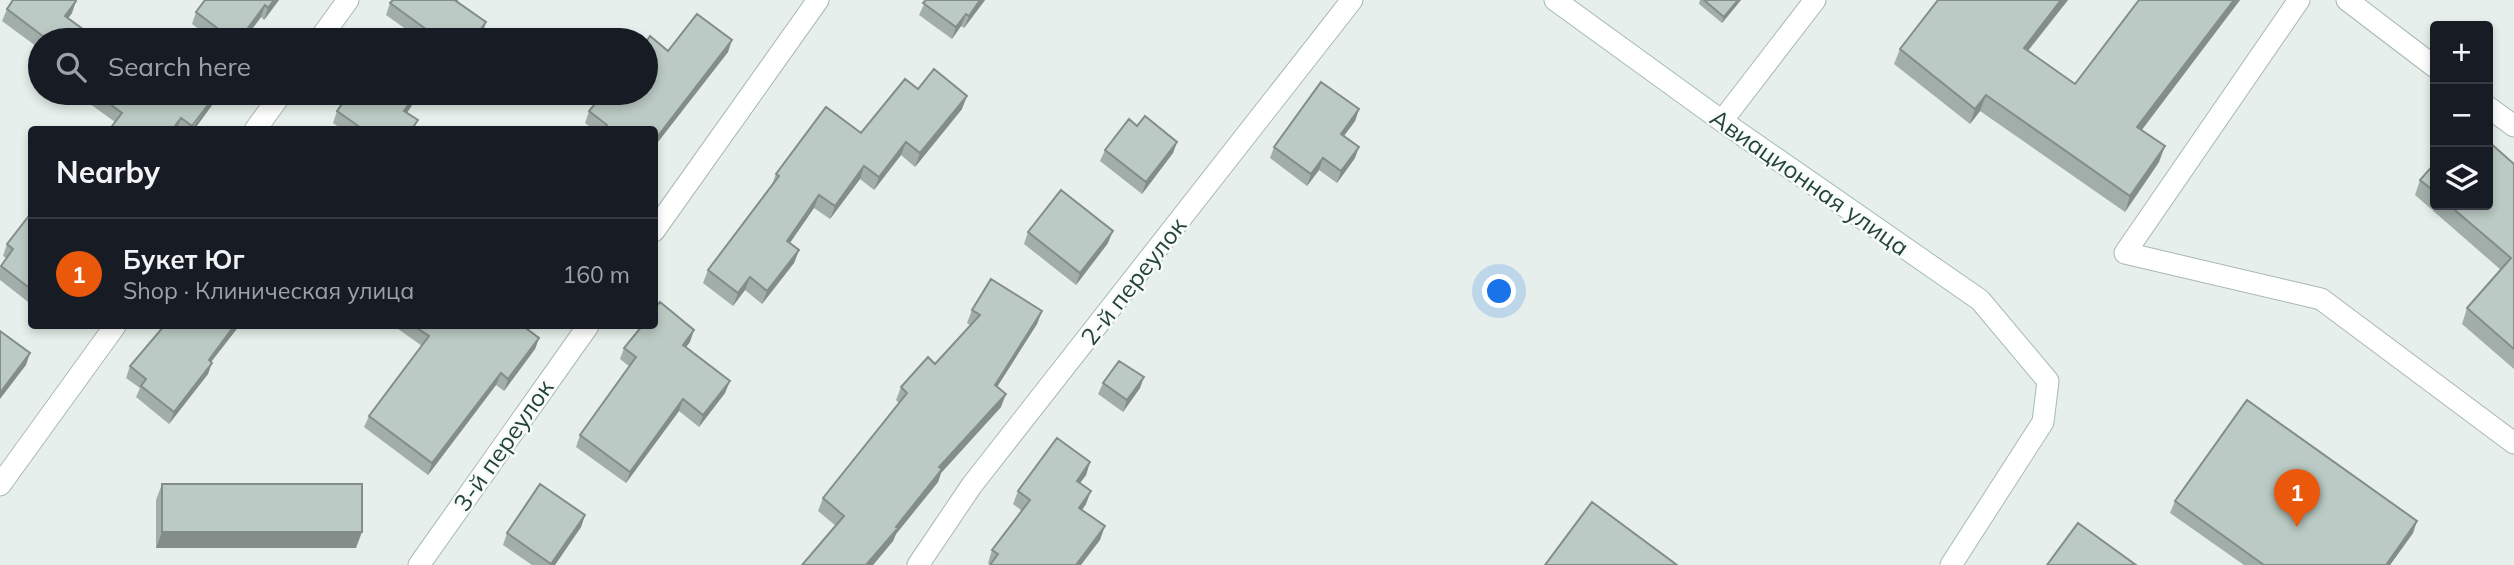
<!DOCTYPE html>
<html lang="en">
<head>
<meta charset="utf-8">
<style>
  :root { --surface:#171b24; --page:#20242c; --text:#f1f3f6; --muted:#9ea1a6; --line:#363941; --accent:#ea580c }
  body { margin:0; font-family:Mulish,sans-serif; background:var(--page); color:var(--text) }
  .controls { position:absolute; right:21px; top:21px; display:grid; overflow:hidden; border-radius:7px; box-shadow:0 4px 10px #0003 }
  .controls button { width:63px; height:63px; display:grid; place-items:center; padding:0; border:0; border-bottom:2px solid var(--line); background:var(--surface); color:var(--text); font:35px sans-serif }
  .you { position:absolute; left:1500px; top:292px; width:24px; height:24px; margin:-18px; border:5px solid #fff; border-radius:50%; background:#1a73e8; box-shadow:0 0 0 10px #1a73e833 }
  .badge { display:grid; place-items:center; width:46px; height:46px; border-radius:50%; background:var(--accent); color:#fff; font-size:23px; font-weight:700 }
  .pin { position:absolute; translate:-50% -58px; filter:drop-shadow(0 2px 4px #0008) }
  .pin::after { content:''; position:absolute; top:37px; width:24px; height:21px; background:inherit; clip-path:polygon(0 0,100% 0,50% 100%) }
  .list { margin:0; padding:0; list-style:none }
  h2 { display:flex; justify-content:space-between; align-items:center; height:91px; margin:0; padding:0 28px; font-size:30px }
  h2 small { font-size:23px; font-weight:400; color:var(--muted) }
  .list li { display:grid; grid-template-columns:46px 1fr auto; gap:21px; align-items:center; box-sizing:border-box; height:112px; padding:0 28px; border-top:2px solid var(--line) }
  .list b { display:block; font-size:26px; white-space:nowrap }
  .list p { margin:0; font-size:23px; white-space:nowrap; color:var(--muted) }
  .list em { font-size:23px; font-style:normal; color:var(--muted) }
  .icon { flex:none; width:38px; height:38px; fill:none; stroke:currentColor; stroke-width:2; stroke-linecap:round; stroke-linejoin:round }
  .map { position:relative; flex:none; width:2514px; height:565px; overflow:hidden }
  .search { position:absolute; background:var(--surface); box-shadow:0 4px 10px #0003; left:28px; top:28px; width:630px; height:77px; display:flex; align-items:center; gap:18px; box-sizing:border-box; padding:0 24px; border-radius:38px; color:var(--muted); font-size:26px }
  .panel { position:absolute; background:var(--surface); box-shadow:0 4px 10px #0003; left:28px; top:126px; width:630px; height:203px; border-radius:7px }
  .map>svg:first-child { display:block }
</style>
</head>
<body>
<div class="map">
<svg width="2514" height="565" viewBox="0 0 2514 565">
  <rect width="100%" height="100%" fill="#e6efeb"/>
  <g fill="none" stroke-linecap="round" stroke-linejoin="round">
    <g stroke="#a8b8b2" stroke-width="23">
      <path id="minor" d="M 2299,0 L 2125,253 L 2321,299 L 2514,443
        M 2347,0 L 2435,67
        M 319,40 L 348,0
        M 2488,107 L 2514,126
        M 1722,121 L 1815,0
        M 255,130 L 282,93
        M 654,231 L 818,0
        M 0,485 L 115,326
        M 419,565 L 588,326
        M 918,565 L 972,485 L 1352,0"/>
    </g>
    <g stroke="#a4bbb3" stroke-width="23">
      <path id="secondary" d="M 1555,0 L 1722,121 L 1980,300 L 2048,381 L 2043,422 L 1951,565"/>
    </g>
    <use href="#minor" stroke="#fff" stroke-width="21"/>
    <use href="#secondary" stroke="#fff" stroke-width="21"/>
  </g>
  <path fill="#a1aea9" d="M 205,0 L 279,0 L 264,20 L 261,17 L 244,40 L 213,40 L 192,24 L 196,12 Z
    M 926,0 L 985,0 L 964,28 L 961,26 L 952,39 L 919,15 Z
    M 1700,0 L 1741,0 L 1722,23 L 1699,4 Z
    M 1938,0 L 2068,0 L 2028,51 L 2075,84 L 2139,0 L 2240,0 L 2141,130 L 2159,162 L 2125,212 L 1980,111 L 1970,124 L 1894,64 L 1900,49 Z
    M 457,2 L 486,22 L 482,34 L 477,40 L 421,40 L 386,15 L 390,3 Z
    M 7,9 L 72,13 L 68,18 L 98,40 L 40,40 L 40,49 L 2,21 Z
    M 668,51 L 728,52 L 654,147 L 654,130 L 594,130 L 585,123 L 589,111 Z
    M 918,89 L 962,109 L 915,167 L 901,155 L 874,190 L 860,179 L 830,219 L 814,208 L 790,243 L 799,250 L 794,263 L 762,304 L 745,290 L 733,306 L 703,283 L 708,270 L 771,187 L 776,174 L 861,133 Z
    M 75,93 L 167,93 L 194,130 L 109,130 L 115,122 Z
    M 350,93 L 418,93 L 414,102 L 407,113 L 414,130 L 343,130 L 333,123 L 337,111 Z
    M 1359,109 L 1355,121 L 1344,136 L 1355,158 L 1337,183 L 1319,170 L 1307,186 L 1270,158 L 1274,147 Z
    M 1137,126 L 1177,142 L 1173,153 L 1142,194 L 1100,161 L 1105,150 Z
    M 2435,163 L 2435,205 L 2488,205 L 2514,164 L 2514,369 L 2462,324 L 2467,308 L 2501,270 L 2415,195 L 2420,180 Z
    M 32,212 L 32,305 L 0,280 L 0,268 L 6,258 L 3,256 L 7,244 Z
    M 1028,232 L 1108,243 L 1076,285 L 1024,244 Z
    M 972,310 L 1042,311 L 1037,324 L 997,387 L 1001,407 L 941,473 L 938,482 L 896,534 L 893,541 L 873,565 L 802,565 L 836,526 L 818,511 L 823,498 L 899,403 L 896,400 L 901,387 L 935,364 L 971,326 L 967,323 Z
    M 239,326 L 211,362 L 208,374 L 169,424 L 136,397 L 140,388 L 126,378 L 130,366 Z
    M 394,326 L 523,326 L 539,338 L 535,349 L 504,391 L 496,385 L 428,475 L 364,427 L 369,416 L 422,346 Z
    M 690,342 L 686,347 L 725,393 L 699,427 L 679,411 L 626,483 L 576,447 L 580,435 L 630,367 L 620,359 L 624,348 Z
    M 1103,383 L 1140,388 L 1123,412 L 1098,394 Z
    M 1090,462 L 1086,475 L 1080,483 L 1086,504 L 1082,510 L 1100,540 L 990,565 L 988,563 L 992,550 L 1022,511 L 1013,504 L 1018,491 Z
    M 162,484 L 356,548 L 156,548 L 156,500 Z
    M 2175,501 L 2413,533 L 2390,565 L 2244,565 L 2170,513 Z
    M 585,515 L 581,527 L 555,565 L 532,565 L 503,545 L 507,533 Z"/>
  <path fill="#838d89" d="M 274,0 L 279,0 L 264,20 L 268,8 Z
    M 980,0 L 985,0 L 964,28 L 969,16 Z
    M 1738,0 L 1741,0 L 1722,23 L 1724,17 Z
    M 2061,0 L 2068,0 L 2018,63 L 2024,48 Z
    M 2234,0 L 2240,0 L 2132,143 L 2137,127 Z
    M 76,1 L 72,13 L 61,28 L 65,16 Z
    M 265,5 L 261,17 L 244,40 L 239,40 Z
    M 966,14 L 961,26 L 952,39 L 956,27 Z
    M 486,22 L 482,34 L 477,40 L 473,40 Z
    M 732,40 L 728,52 L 654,147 L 654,141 Z
    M 217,93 L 221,93 L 194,130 L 191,130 Z
    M 417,93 L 414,102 L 400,123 L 404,111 Z
    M 1986,95 L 1980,111 L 1970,124 L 1975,109 Z
    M 967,96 L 962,109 L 915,167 L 920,153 Z
    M 1359,109 L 1355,121 L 1337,145 L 1341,134 Z
    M 181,118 L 177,130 L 172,130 Z
    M 906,142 L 901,155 L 874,190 L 879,177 Z
    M 1177,142 L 1173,153 L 1142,194 L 1146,182 Z
    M 2165,146 L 2159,162 L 2125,212 L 2130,196 Z
    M 1359,147 L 1355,158 L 1337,183 L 1341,171 Z
    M 1323,158 L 1319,170 L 1307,186 L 1311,174 Z
    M 864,166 L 860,179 L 830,219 L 835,206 Z
    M 819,195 L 814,208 L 782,254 L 787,241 Z
    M 1113,231 L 1108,243 L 1076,285 L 1080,273 Z
    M 799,250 L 794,263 L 762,304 L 767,291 Z
    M 750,277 L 745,290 L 733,306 L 738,293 Z
    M 1042,311 L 1037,324 L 990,398 L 995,385 Z
    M 234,326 L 239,326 L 204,371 L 209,360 Z
    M 694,330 L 690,342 L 679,356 L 683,345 Z
    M 539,338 L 535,349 L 504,391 L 508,379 Z
    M 30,353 L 26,365 L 0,399 L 0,393 Z
    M 212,363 L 208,374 L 169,424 L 174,412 Z
    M 501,373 L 496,385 L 428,475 L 432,463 Z
    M 1144,377 L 1140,388 L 1123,412 L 1127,400 Z
    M 730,381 L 725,393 L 699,427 L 703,415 Z
    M 1006,394 L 1001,407 L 941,473 L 938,482 L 896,534 L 893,541 L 873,565 L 866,565 L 939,467 Z
    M 683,399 L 679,411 L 626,483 L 630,472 Z
    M 1090,462 L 1086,475 L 1072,494 L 1077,481 Z
    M 1091,491 L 1086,504 L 1074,521 L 1079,508 Z
    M 585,515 L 581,527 L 555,565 L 551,565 Z
    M 2417,521 L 2413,533 L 2390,565 L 2386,565 Z
    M 1105,526 L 1100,540 L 1081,565 L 1076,565 Z
    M 162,532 L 362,532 L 356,548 L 156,548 Z"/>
  <path fill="#bbcac4" stroke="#838d89" stroke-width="2" d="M 13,0 L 75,0 L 76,1 L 65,16 L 98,40 L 48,40 L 7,9 Z
    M 205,0 L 274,0 L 268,8 L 265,5 L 239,40 L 233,40 L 196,12 Z
    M 393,0 L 457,0 L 456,1 L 486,22 L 473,40 L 441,40 L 390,3 Z
    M 926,0 L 980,0 L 969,16 L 966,14 L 956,27 L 923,3 Z
    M 1704,0 L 1738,0 L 1724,17 Z
    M 1938,0 L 2061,0 L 2024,48 L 2075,84 L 2139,0 L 2234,0 L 2137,127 L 2165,146 L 2130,196 L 1986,95 L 1975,109 L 1900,49 Z
    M 697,14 L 732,40 L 654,141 L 654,130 L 604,130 L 607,125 L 589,111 L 604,93 L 646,93 L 646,42 L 650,36 L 668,51 Z
    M 934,69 L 967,96 L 920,153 L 906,142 L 879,177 L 864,166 L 835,206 L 819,195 L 787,241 L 799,250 L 767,291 L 750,277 L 738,293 L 708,270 L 779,176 L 776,174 L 826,107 L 861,133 L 905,79 L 918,89 Z
    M 1321,82 L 1359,109 L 1341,134 L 1359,147 L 1341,171 L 1323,158 L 1311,174 L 1274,147 Z
    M 95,93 L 167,93 L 171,95 L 173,93 L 217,93 L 192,126 L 181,118 L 172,130 L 109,130 L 122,113 Z
    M 350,93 L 417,93 L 404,111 L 418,120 L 411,130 L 364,130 L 337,111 Z
    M 1145,116 L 1177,142 L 1146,182 L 1105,150 L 1129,119 L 1137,126 Z
    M 2488,141 L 2514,164 L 2514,349 L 2467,308 L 2511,258 L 2449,205 L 2488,205 Z
    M 2435,163 L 2435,192 L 2420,180 Z
    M 1061,190 L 1113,231 L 1080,273 L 1028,232 Z
    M 32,212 L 32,290 L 1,266 L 13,249 L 7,244 Z
    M 991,279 L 1042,311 L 995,385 L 1006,394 L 939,467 L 942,469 L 896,527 L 898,528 L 866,565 L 802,565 L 844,516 L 823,498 L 907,393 L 901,387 L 928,357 L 935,364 L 980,315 L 972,310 Z
    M 660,302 L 694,330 L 683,345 L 730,381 L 703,415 L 683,399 L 630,472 L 580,435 L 636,357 L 624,348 L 642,326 L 654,326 L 654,309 Z
    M 164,326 L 234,326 L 209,360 L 212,363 L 174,412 L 141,386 L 146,379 L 130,366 Z
    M 414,326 L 523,326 L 539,338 L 508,379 L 501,373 L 432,463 L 369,416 L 429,336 Z
    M 0,331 L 30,353 L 0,393 Z
    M 1119,361 L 1144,377 L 1127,400 L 1103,383 Z
    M 2247,400 L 2417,521 L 2386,565 L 2264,565 L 2175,501 Z
    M 1057,438 L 1090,462 L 1077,481 L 1091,491 L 1079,508 L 1105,526 L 1076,565 L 990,565 L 998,554 L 992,550 L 1030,500 L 1018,491 Z
    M 162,484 L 362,484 L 362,532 L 162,532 Z
    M 540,484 L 585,515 L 551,564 L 507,533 Z
    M 1592,502 L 1677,565 L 1545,565 Z
    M 2078,523 L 2136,565 L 2047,565 Z"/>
  <g text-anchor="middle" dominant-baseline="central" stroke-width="5" stroke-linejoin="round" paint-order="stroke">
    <g font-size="24" fill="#24423a" stroke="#f7fbf9">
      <text transform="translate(1810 182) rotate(35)">Авиационная улица</text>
      <text transform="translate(1133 281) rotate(-52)">2-й переулок</text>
      <text transform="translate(503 445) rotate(-55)">3-й переулок</text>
    </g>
  </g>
</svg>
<div class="controls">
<button>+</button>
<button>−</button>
<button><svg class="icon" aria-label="layers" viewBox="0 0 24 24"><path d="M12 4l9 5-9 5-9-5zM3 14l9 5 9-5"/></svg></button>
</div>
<div class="you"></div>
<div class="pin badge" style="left:2297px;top:527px">1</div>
<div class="search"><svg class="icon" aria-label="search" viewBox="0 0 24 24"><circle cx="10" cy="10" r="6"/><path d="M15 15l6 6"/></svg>Search here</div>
<section class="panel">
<h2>Nearby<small></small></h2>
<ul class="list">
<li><span class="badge">1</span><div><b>Букет Юг</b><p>Shop · Клиническая улица</p></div><em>160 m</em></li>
</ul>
</section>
</div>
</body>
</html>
